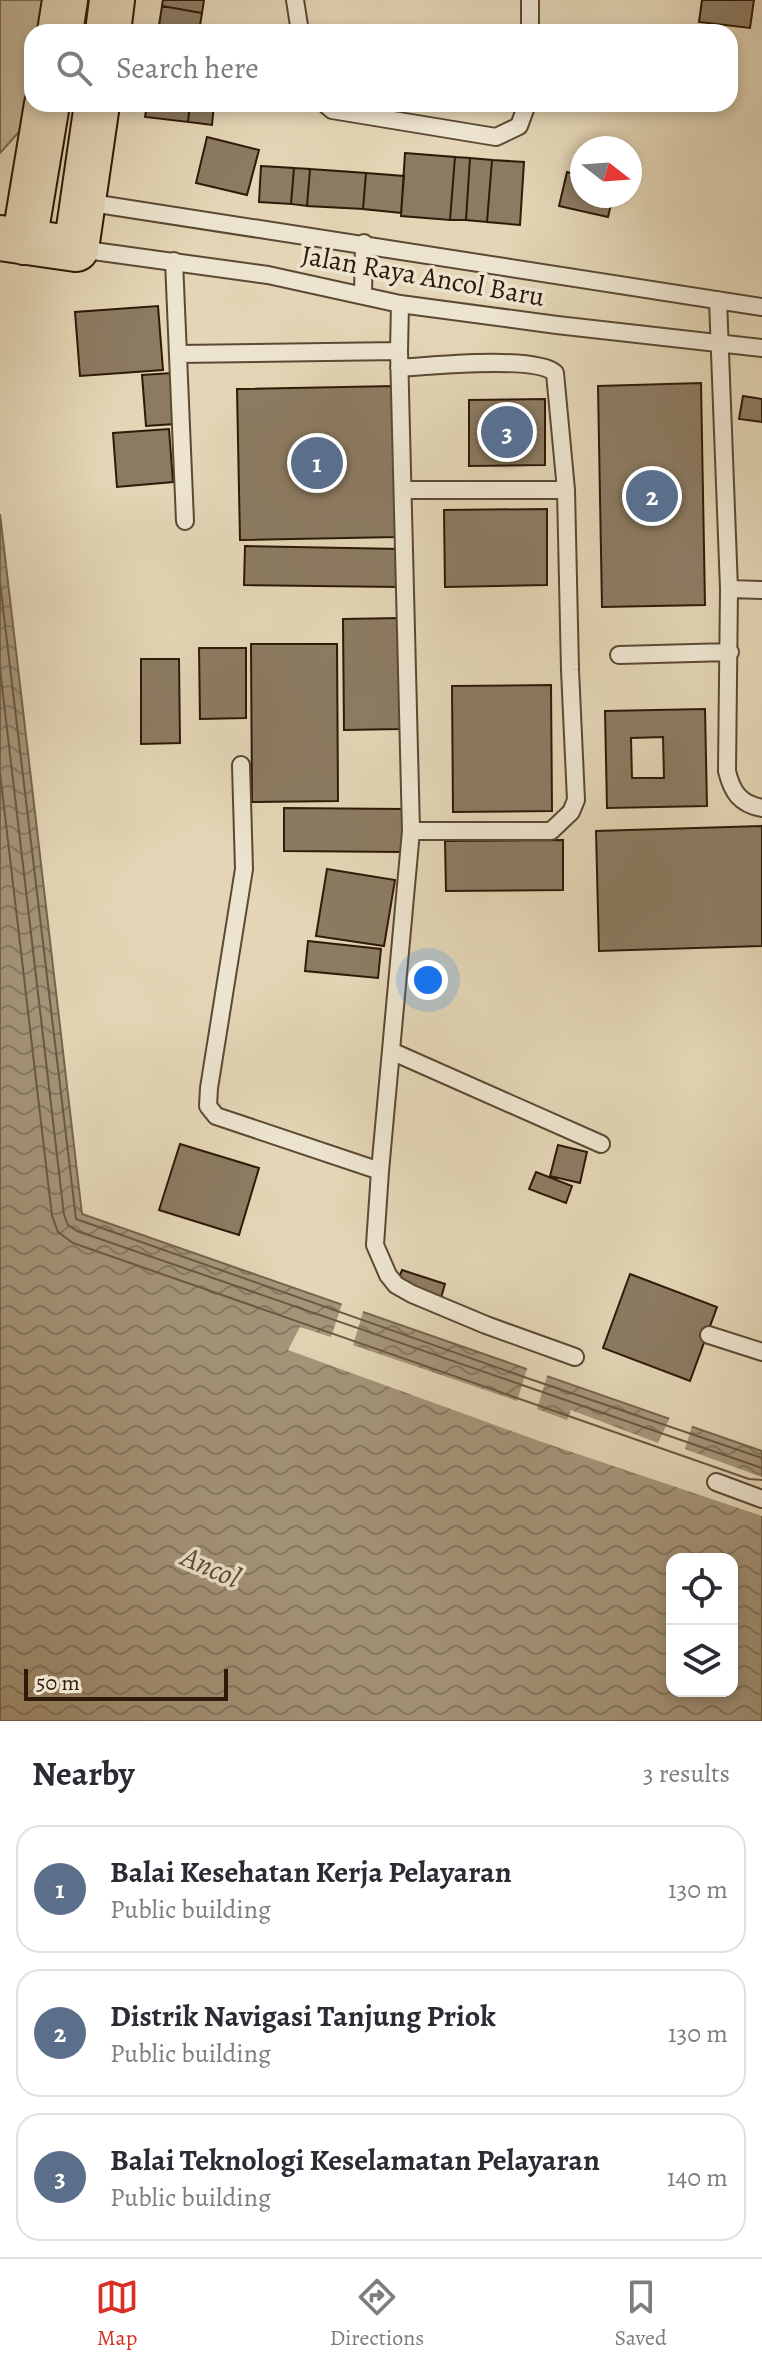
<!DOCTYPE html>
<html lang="en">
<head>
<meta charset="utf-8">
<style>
  :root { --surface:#fff; --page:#f7f7f7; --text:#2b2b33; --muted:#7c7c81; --line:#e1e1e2; --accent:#d93025 }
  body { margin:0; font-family:Alegreya,serif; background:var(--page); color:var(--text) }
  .controls { position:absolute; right:24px; bottom:24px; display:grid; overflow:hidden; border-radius:16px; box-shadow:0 4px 12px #0003 }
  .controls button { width:72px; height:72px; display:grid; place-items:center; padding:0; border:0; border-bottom:2px solid var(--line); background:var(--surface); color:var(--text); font:40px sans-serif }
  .compass { position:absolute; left:570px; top:136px; width:72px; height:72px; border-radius:50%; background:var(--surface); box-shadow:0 4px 12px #0003; rotate:107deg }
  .scale { position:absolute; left:24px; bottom:20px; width:204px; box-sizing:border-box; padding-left:8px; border:4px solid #2e1a08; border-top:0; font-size:22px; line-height:28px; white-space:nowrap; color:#2e1a08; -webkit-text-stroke:6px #ede4cf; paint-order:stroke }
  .you { position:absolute; left:428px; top:980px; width:28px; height:28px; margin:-20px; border:6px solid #fff; border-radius:50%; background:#1a73e8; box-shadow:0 0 0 12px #1a73e833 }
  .badge { display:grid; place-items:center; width:52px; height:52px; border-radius:50%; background:var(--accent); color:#fff; font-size:26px; font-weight:700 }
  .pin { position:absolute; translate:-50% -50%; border:4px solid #fff; box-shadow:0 2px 8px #0006 }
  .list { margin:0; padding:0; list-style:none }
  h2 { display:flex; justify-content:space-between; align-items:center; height:104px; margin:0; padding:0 32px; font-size:34px }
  h2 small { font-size:26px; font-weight:400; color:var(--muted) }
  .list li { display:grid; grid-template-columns:52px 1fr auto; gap:24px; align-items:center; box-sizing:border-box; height:128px; margin:0 16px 16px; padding:0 16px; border:2px solid var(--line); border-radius:24px }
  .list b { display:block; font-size:30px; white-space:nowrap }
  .list p { margin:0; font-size:26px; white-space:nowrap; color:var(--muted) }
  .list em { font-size:26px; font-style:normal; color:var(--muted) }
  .icon { flex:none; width:44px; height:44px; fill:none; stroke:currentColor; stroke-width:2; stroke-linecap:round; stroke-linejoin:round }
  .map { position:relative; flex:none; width:762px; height:1721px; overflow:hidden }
  .search { position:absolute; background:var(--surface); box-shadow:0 4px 12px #0003; left:24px; right:24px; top:24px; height:88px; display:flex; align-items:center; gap:20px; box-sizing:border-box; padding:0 28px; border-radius:24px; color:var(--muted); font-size:30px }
  .sheet { height:536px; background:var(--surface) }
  nav { display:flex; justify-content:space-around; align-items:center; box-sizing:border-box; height:112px; border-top:2px solid var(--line); background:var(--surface); font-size:22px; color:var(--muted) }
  nav a { display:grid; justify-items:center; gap:4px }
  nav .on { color:var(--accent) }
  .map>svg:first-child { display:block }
</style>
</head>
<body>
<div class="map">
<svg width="762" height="1721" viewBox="0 0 762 1721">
  <defs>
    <pattern id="water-waves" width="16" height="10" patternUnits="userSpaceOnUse" patternTransform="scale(2)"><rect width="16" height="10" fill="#a5957a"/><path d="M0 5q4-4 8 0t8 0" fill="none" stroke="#877962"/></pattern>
  </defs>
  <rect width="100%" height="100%" fill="#e3d5b5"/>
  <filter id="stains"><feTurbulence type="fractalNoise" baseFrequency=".0025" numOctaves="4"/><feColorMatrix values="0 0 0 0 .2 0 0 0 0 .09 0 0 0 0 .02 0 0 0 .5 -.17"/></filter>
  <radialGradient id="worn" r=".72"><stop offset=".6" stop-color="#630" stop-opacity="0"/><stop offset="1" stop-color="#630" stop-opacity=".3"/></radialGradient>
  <path fill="#c4b598" stroke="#796850" stroke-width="2" d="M 0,0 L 45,0 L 40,32 L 32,32 L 32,85 L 26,124 L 0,153 Z"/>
  <path fill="url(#water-waves)" stroke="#75644c" stroke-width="2" fill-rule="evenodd" d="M 0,514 L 82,1214 L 762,1451 L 762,1721 L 0,1721 ZM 672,1559 L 732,1559 L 732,1691 L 672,1691 Z"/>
  <path fill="#e3d5b5" d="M 343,1301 L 364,1309 L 353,1345 L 517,1401 L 528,1366 L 548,1373 L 537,1409 L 567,1420 L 571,1410 L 658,1443 L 671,1415 L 693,1423 L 685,1449 L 762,1477 L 762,1516 L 542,1442 L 288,1350 L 300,1327 L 331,1337 Z"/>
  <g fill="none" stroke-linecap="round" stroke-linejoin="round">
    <path stroke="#6a5841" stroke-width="2" d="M 0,583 L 76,1219 L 524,1377 L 762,1458
      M 0,669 L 64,1215 L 68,1225 L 77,1231 L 762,1468
      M 0,773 L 52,1216 L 58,1232 L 73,1243 L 749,1479 L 762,1480"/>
  </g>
  <path fill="#8c7b62" stroke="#2e1a08" stroke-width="2" fill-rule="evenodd" d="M 163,0 L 204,0 L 202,13 L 162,6 Z
    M 702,0 L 754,0 L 750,28 L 699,22 Z
    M 162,6 L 202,13 L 199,32 L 158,32 Z
    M 147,104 L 190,104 L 188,122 L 145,117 Z
    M 190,104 L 214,104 L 212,125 L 188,122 Z
    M 207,137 L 259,150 L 247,195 L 196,183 Z
    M 405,153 L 455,157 L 450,220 L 401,216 Z
    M 455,157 L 470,158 L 466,220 L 450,220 Z
    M 470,158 L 492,160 L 487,222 L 466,220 Z
    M 492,160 L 524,162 L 520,225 L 487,222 Z
    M 261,166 L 294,168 L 291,204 L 259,202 Z
    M 294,168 L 310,169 L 307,206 L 291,204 Z
    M 310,169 L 366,173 L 363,209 L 307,206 Z
    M 567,172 L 582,176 L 582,196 L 613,196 L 608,217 L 559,206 Z
    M 366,173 L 404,176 L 401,213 L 363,209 Z
    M 158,306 L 163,370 L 80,376 L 75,312 Z
    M 172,373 L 175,424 L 146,426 L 142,375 Z
    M 701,383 L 705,605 L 602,607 L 598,386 Z
    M 394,386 L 397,537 L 240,540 L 237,389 Z
    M 743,396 L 762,399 L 762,422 L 739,419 Z
    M 545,399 L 545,465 L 469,466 L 469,400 Z
    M 169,429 L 173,482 L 117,487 L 113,433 Z
    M 547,509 L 547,585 L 445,587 L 444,510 Z
    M 245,546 L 401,549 L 400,587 L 244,585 Z
    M 401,618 L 401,729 L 344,730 L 343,619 Z
    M 251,644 L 337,644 L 338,801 L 252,802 Z
    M 199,648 L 246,648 L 246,718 L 200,719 Z
    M 141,659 L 179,659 L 180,743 L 141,744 Z
    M 551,685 L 552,811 L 453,812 L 452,686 Z
    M 705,709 L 707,806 L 607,808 L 605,711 ZM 663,737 L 664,778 L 632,778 L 631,738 Z
    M 284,808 L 403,809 L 402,852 L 284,851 Z
    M 762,826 L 762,946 L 599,951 L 596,831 Z
    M 563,840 L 563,890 L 446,891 L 445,841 Z
    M 327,869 L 395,880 L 384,946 L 316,936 Z
    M 308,941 L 381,949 L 378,978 L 305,971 Z
    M 180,1144 L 259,1168 L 239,1235 L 159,1210 Z
    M 558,1145 L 587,1152 L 580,1183 L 550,1176 Z
    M 536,1172 L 572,1186 L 566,1203 L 529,1189 Z
    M 402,1270 L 445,1284 L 441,1298 L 397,1283 Z
    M 630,1274 L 717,1307 L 690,1381 L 603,1348 Z"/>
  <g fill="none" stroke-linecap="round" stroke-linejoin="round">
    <g stroke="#5b4933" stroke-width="20">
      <path id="lane" d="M 295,0 L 300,32
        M 530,32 L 530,0
        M 325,104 L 332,110 L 496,137 L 519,126 L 527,104
        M 85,202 L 762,307
        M 79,249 L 268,275 L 400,304 L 557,325 L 762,348
        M 174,261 L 185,521
        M 363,295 L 364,243
        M 718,300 L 729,589 L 762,590
        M 400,304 L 399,351 L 411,831
        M 178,354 L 399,351
        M 399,368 C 429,366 535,355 555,373 L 566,490 L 570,670 L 576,800 L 571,812 L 551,831 L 411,831 L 380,1171 L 375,1245 L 388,1275 L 396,1285 L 412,1294 L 486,1325 L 575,1357
        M 403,490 L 566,490
        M 729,589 L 727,771 C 732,792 740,804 762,808
        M 619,655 L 730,652
        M 241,765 L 244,869 L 209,1088 L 208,1106 L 216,1116 L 380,1171
        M 391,1051 L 601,1144
        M 709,1335 L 762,1352
        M 716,1482 L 762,1499"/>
    </g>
    <g stroke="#2e1a08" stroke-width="48">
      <path id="highway" d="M 60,32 L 65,0
        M 108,32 L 112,0
        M 0,238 L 76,249 L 97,104
        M 24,242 L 47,104"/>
    </g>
    <use href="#lane" stroke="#ede4cf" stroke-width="16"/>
    <use href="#highway" stroke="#e3d5b5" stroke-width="44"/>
  </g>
  <g text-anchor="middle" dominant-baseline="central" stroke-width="7" stroke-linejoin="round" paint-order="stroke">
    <g font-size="28" fill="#2e1a08" stroke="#ede4cf">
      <text transform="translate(423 276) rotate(10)">Jalan Raya Ancol Baru</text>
    </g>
    <g font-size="30" font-style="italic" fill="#5e4b36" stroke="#ede4cf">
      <text transform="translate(211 1567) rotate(24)">Ancol</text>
    </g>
  </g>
  <rect width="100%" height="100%" filter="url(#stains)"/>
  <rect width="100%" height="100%" fill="url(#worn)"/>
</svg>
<div class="controls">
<button><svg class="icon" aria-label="locate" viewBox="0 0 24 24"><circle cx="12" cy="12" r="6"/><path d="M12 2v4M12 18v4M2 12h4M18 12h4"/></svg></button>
<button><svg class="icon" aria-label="layers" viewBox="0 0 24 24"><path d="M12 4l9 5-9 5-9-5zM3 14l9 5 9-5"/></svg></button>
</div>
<svg class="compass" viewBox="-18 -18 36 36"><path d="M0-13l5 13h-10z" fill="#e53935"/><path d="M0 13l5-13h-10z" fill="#7c7c81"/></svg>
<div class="scale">50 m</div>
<div class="you"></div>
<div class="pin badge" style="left:317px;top:463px;background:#5c6f8a">1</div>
<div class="pin badge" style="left:652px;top:496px;background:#5c6f8a">2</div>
<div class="pin badge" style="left:507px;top:432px;background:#5c6f8a">3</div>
<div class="search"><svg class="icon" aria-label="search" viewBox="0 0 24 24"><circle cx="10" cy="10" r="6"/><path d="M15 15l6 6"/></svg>Search here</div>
</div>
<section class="sheet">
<h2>Nearby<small>3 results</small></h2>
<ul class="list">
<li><span class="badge" style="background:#5c6f8a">1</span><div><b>Balai Kesehatan Kerja Pelayaran</b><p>Public building</p></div><em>130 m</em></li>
<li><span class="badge" style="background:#5c6f8a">2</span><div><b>Distrik Navigasi Tanjung Priok</b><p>Public building</p></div><em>130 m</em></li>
<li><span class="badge" style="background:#5c6f8a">3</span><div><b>Balai Teknologi Keselamatan Pelayaran</b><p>Public building</p></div><em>140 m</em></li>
</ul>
</section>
<nav>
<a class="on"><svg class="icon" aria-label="map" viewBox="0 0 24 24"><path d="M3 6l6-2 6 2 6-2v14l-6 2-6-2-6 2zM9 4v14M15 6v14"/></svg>Map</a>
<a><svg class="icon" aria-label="directions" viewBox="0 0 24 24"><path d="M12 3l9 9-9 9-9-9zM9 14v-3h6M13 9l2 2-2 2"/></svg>Directions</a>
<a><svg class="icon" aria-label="saved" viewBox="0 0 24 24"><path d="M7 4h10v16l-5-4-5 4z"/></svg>Saved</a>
</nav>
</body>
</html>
